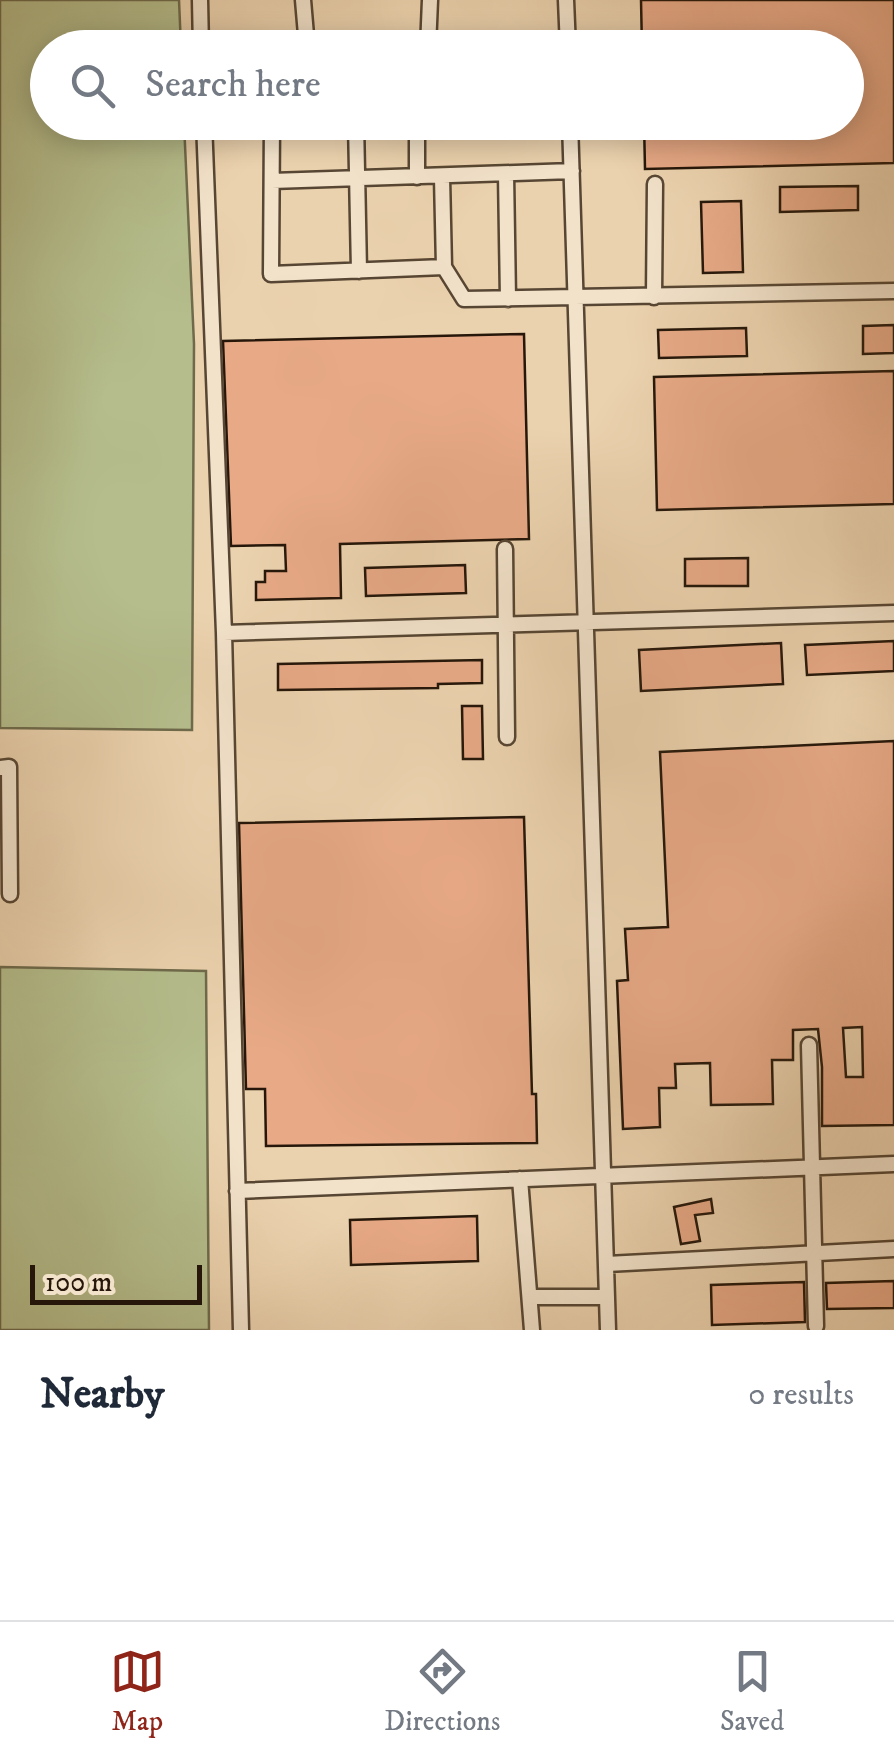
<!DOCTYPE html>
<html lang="en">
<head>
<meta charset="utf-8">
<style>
  :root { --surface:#fff; --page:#f2f2f3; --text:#1f2937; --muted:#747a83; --line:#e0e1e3; --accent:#8f2418 }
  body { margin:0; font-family:"IM FELL DW Pica",serif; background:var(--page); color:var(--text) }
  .scale { position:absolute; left:30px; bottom:25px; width:172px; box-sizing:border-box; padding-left:10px; border:5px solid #26170a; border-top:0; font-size:28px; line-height:35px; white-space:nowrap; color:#26170a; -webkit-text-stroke:8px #f2e2ca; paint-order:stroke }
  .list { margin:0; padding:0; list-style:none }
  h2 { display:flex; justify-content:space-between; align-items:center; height:130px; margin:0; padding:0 40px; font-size:42px }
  h2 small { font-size:32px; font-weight:400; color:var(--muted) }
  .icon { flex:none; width:55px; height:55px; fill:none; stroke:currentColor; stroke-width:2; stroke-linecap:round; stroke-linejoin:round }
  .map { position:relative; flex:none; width:894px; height:1330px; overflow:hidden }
  .search { position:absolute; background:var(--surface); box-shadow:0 5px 25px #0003; left:30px; right:30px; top:30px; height:110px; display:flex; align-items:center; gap:25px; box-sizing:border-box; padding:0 35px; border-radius:55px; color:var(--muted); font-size:38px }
  .sheet { height:290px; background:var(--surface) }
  nav { display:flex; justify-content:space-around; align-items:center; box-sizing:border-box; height:140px; border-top:2px solid var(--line); background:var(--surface); font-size:28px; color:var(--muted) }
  nav a { display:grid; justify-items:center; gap:5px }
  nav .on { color:var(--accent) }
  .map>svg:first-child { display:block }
</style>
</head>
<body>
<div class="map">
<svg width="894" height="1330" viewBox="0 0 894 1330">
  <rect width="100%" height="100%" fill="#ebd2ae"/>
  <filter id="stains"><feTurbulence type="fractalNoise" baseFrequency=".002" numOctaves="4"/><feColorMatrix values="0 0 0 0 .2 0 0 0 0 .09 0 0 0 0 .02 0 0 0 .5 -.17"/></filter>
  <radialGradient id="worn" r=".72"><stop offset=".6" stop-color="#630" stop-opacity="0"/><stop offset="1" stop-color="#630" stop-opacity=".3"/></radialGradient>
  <path fill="#b5bd8c" stroke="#6e6a4b" stroke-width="2.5" d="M 0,0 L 179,0 L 181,47 L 48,48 L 48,122 L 184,123 L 194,344 L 192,730 L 0,728 Z
    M 0,967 L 206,971 L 209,1330 L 0,1330 Z"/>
  <path fill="#e7a986" stroke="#26170a" stroke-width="2.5" fill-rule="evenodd" d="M 641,0 L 894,0 L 894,163 L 645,169 L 644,122 L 846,122 L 846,48 L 642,48 Z
    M 858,186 L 858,210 L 780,212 L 780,187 Z
    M 741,201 L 743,272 L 703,273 L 701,202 Z
    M 894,325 L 894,353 L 863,354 L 863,326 Z
    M 746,328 L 747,356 L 659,358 L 658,330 Z
    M 524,334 L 529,539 L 340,544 L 341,598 L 256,600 L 256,582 L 265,582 L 265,571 L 286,571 L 285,545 L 231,546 L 223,341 Z
    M 894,371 L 894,504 L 657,510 L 654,377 Z
    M 748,558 L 748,586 L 685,586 L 685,559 Z
    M 465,565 L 466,593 L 366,596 L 365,568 Z
    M 894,641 L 894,671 L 807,675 L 805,645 Z
    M 781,643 L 783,684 L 641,691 L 639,650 Z
    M 482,660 L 482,683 L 438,684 L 438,688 L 278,690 L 278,664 Z
    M 462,706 L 482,706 L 483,759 L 463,759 Z
    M 894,741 L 894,1125 L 822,1126 L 822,1067 L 818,1029 L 793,1030 L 793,1060 L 772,1060 L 773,1104 L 711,1105 L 710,1063 L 675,1064 L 676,1088 L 659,1088 L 660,1127 L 623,1129 L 617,981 L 628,980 L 625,929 L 668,927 L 660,752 ZM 862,1027 L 863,1077 L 846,1077 L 843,1028 Z
    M 524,817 L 532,1094 L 536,1094 L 537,1143 L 266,1146 L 265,1089 L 246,1089 L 239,823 Z
    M 711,1199 L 713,1213 L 695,1215 L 700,1241 L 681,1244 L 674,1207 Z
    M 477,1216 L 478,1261 L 351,1265 L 350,1220 Z
    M 894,1281 L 894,1308 L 827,1309 L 826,1283 Z
    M 804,1282 L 805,1322 L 712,1325 L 711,1285 Z"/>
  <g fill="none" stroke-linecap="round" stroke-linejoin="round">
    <g stroke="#574633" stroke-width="19">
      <path id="minor" d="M 200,0 L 201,48
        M 566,0 L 568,48
        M 300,48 L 306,35 L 303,0
        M 428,48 L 430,0
        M 204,122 L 224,633 L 241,1330
        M 272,122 L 271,274 L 444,267 L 464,299 L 894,291
        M 356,122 L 359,271
        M 570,122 L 608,1330
        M 506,174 L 508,299
        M 417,177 L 417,122
        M 442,177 L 444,267
        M 272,181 L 572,171
        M 654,297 L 655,184
        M 505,549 L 507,737
        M 224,633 L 894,613
        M 0,768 L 9,767 L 10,894
        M 809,1045 L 816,1326
        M 520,1179 L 532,1330
        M 237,1191 L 894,1164
        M 607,1264 L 894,1249
        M 530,1297 L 607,1297"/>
    </g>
    <use href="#minor" stroke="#f2e2ca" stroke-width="14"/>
  </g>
  <rect width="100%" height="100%" filter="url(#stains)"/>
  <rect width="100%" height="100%" fill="url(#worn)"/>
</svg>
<div class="scale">100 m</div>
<div class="search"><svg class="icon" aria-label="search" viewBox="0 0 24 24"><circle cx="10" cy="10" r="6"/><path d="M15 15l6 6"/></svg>Search here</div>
</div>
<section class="sheet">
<h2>Nearby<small>0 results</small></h2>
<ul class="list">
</ul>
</section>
<nav>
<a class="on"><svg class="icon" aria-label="map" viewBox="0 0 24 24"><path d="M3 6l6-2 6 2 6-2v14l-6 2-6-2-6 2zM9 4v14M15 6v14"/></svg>Map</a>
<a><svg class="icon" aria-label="directions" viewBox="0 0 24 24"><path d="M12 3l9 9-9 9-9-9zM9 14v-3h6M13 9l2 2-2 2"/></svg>Directions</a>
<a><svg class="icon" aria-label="saved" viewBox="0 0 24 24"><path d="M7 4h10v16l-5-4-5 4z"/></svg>Saved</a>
</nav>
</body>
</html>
